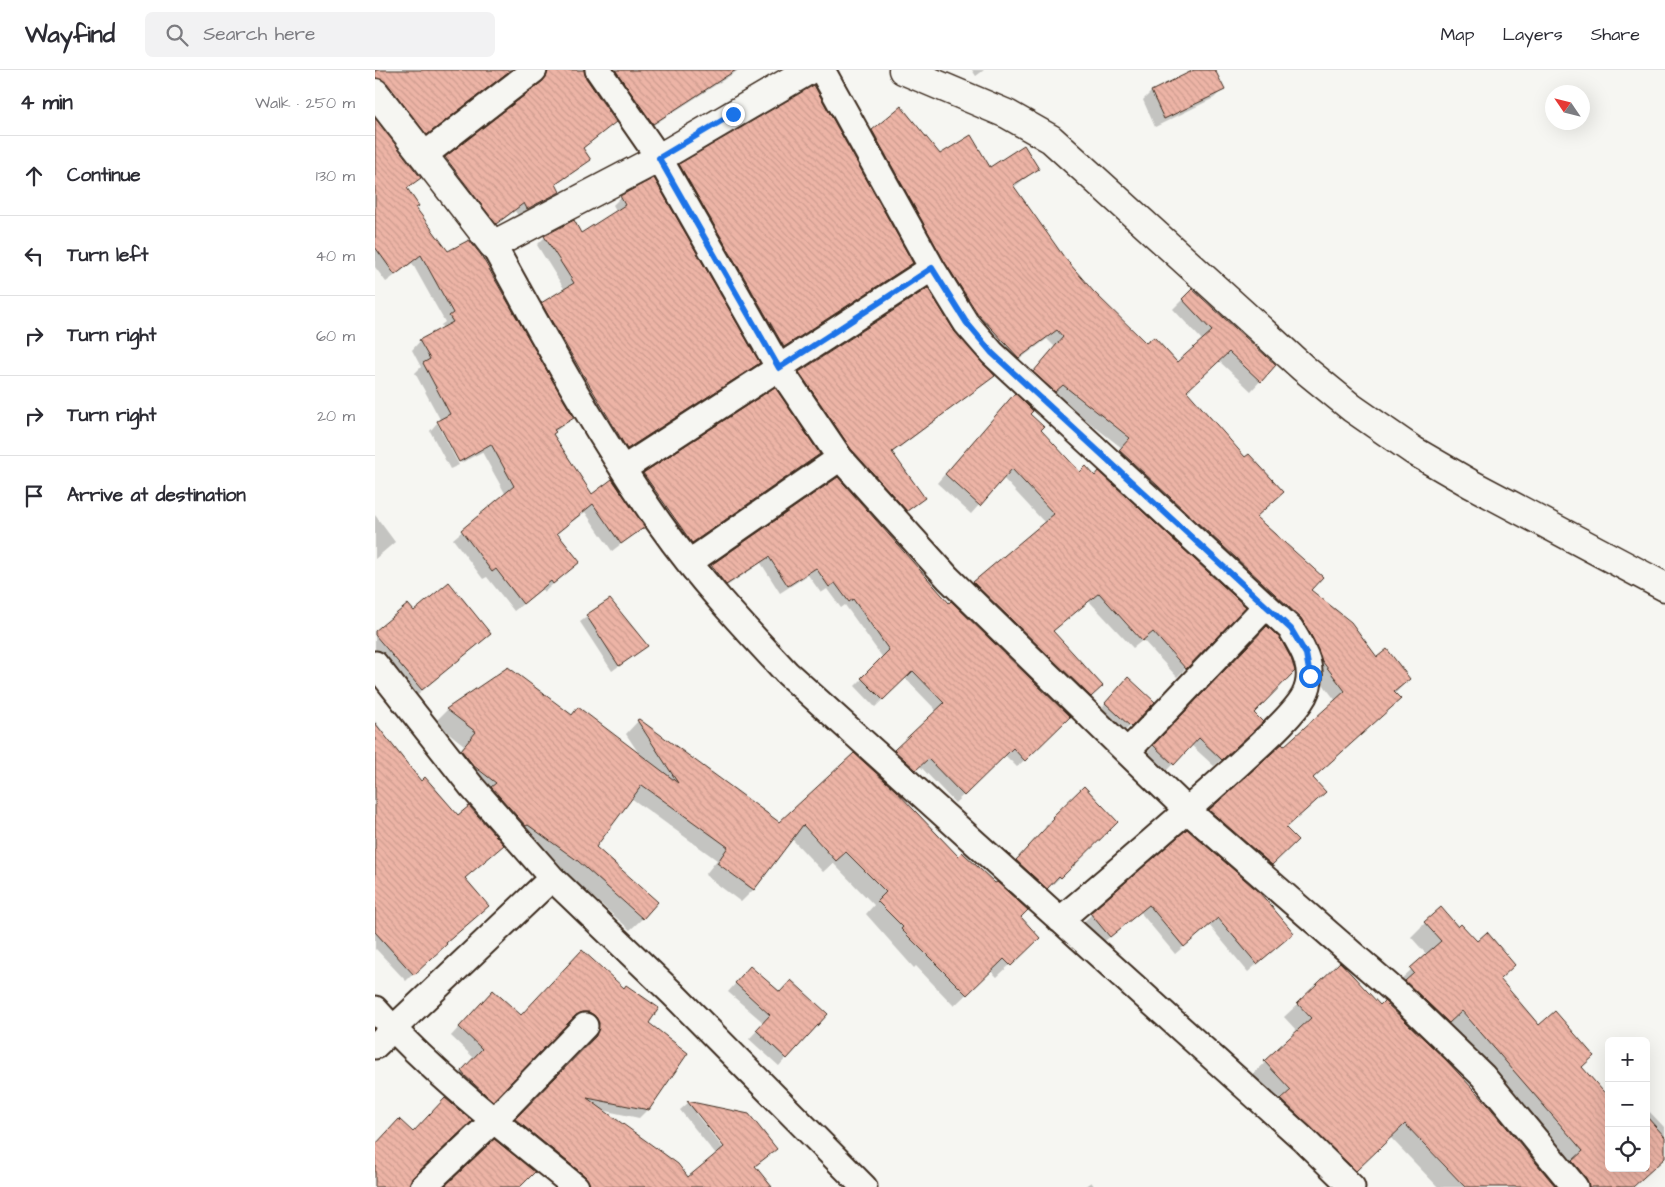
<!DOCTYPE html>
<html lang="en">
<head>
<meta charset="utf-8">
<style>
  :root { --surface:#fff; --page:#f2f2f3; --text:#2b2b33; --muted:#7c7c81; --line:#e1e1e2 }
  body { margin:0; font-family:"Architects Daughter",sans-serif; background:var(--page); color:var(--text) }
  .controls { position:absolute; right:15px; bottom:15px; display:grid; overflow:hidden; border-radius:8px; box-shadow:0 5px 20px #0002 }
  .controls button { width:45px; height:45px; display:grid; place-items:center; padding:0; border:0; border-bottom:1px solid var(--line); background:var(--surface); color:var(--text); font:25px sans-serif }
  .compass { position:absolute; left:1170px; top:15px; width:45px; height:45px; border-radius:50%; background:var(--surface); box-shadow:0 5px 20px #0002; rotate:305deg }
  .stop { position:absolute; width:15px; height:15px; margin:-11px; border:4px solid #1a73e8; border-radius:50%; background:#fff }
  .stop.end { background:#1a73e8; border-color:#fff; box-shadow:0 1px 5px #0008 }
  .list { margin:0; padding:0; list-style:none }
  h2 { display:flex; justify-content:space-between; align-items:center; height:65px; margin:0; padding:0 20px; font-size:21px }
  h2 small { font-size:16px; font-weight:400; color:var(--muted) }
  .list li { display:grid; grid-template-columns:32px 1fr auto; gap:15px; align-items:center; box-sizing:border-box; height:80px; padding:0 20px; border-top:1px solid var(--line) }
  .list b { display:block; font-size:19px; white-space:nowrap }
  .list em { font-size:16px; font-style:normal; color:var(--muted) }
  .icon { flex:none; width:28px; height:28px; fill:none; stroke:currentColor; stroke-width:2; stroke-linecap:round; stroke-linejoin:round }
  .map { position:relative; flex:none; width:1290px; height:1117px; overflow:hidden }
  header { display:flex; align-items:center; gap:30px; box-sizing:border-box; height:70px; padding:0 25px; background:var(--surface); border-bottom:1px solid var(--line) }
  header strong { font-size:24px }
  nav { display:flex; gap:28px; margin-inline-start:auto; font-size:18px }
  .search { width:350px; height:45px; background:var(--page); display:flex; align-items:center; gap:12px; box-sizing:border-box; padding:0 18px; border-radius:8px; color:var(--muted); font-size:19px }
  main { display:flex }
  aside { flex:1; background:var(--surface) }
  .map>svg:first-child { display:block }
</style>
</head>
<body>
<header>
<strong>Wayfind</strong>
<div class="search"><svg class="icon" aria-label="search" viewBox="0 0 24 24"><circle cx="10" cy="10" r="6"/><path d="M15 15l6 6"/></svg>Search here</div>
<nav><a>Map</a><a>Layers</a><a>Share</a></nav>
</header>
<main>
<aside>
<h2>4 min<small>Walk · 250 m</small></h2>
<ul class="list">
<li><svg class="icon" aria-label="ahead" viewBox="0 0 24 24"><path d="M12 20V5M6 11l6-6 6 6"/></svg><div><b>Continue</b></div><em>130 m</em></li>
<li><svg class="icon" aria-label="left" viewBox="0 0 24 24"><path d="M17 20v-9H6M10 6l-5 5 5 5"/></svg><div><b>Turn left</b></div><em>40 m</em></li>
<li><svg class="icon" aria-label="right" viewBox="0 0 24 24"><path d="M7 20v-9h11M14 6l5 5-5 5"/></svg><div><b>Turn right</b></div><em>60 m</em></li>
<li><svg class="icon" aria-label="right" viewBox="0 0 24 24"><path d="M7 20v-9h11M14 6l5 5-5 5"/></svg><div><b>Turn right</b></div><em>20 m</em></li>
<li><svg class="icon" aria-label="arrive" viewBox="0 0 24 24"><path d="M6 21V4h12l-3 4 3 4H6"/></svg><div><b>Arrive at destination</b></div></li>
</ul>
</aside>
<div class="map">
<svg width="1290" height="1117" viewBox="0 0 1290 1117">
  <defs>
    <pattern id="building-back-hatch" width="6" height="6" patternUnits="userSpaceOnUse" patternTransform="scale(1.25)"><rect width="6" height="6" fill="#edb4a6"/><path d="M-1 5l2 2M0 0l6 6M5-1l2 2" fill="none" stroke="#cc9b8e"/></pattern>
  </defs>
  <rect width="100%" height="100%" fill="#f6f6f2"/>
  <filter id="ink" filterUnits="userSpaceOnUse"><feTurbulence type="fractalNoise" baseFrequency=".02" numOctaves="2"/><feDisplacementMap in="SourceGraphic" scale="10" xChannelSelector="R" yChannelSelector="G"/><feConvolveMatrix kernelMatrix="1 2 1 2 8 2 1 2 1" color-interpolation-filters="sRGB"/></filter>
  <g filter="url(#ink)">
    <path fill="#0003" fill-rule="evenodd" d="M 0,0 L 136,0 L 43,72 L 0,20 Z
      M 162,0 L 209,0 L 210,8 L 240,52 L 207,79 L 215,90 L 180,116 L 184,121 L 175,130 L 144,147 L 140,141 L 112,161 L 62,97 L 161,18 L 165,8 Z
      M 226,0 L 364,0 L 269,61 Z
      M 597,0 L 609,0 L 601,6 Z
      M 822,0 L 839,0 L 848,19 L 839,28 L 780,57 L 768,30 L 776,22 Z
      M 0,51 L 45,108 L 31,120 L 40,139 L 198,348 L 177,364 L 217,426 L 268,457 L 237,481 L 210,442 L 181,464 L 204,492 L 169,522 L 167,519 L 139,541 L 112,507 L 108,509 L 78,469 L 131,425 L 107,382 L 86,393 L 65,353 L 62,353 L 66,351 L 40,303 L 46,297 L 37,280 L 45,271 L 68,259 L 66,255 L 70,252 L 37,193 L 11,212 L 0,197 Z
      M 498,61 L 565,85 L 615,99 L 662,99 L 638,118 L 688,188 L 717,221 L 771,275 L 802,293 L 828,271 L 798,239 L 817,220 L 900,295 L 876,321 L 844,291 L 810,322 L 880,448 L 935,520 L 1002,589 L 1034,609 L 937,709 L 910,758 L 921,770 L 887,803 L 826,750 L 907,675 L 909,678 L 961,631 L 938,601 L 929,578 L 735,390 L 747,378 L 678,324 L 650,312 L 680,277 L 672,269 L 634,297 L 488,70 Z
      M 305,95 L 536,193 L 528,202 L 400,285 L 296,104 Z
      M 246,127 L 383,293 L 375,301 L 244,386 L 159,242 L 167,234 L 190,220 L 162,175 L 170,167 L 206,164 L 242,142 L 238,135 Z
      M 579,263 L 619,306 L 517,383 L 549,428 L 523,449 L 416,311 L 425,303 Z
      M 399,319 L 444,384 L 435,393 L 308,480 L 260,413 L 269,404 Z
      M 631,334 L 654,344 L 665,360 L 705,404 L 720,408 L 869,537 L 802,607 L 768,570 L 758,578 L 714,531 L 677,562 L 726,616 L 706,635 L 590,522 L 670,453 L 628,408 L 596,444 L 562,413 Z
      M 62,353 L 84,395 L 75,399 L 55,361 Z
      M 463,409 L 574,535 L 694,647 L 642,697 L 630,685 L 580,733 L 544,695 L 532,707 L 513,689 L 562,641 L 530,608 L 500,637 L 480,616 L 508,588 L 470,535 L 466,538 L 452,519 L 446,523 L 433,505 L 405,523 L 386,493 L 343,522 L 329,503 L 337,496 Z
      M 0,445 L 20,472 L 0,489 Z
      M 235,530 L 271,576 L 237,601 L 205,552 Z
      M 39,542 L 115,564 L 38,628 L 0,583 L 0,562 Z
      M 892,558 L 878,643 L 879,660 L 839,696 L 816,675 L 791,701 L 772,683 Z
      M 133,599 L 196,646 L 203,639 L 265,685 L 251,664 L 264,650 L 404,753 L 479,684 L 663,868 L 622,907 L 616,901 L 579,936 L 541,896 L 539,898 L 491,844 L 499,835 L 458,793 L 448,802 L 416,768 L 378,820 L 366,832 L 330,805 L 342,790 L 256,728 L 219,777 L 268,848 L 255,860 L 191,803 L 140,766 L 75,694 L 89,675 L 60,652 L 72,640 Z
      M 745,617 L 778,632 L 746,665 L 722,643 Z
      M 0,651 L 45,713 L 89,809 L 69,873 L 31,911 L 1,879 L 0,880 Z
      M 709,718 L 742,752 L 677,815 L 676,813 L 663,826 L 634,799 L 671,758 L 670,756 Z
      M 812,761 L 908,871 L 873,902 L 834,855 L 800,884 L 765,842 L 725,875 L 707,853 Z
      M 1050,853 L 1124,910 L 1164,956 L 1206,998 L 1234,1098 L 1271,1098 L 1271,1038 L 1290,1058 L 1290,1087 L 1257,1117 L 1192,1117 L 1195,1095 L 1072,954 L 1059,966 L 1022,913 L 1052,885 L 1036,867 Z
      M 198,890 L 272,953 L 273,1039 L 264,1048 L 227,1040 L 321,1117 L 204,1117 L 133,1058 L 212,976 L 216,969 L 216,961 L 211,953 L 197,950 L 191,954 L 109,1038 L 78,1011 L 99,988 L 76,966 L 109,930 L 145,947 Z
      M 368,905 L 405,924 L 411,988 L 404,996 L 374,969 L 389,953 L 353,922 Z
      M 923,934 L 1180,1117 L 1063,1117 L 1015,1067 L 966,1113 L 876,1006 L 923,962 L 909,947 Z
      M 313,1033 L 374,1045 L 400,1079 L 379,1097 L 395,1117 L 354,1117 L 341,1085 L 305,1040 ZM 320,1043 L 323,1043 L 354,1081 L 352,1083 Z
      M 716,1112 L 720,1117 L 709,1117 Z"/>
    <path fill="url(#building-back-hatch)" stroke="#3b2a1e" d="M 0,0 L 136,0 L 52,65 L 12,13 L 0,8 Z
      M 173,0 L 209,0 L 211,8 L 241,52 L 208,78 L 216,90 L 181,114 L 185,122 L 152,139 L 149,133 L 121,154 L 70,87 L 168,11 Z
      M 240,0 L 361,0 L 278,54 Z
      M 819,0 L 840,0 L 850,20 L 789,49 L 776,21 Z
      M 439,15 L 538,193 L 409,277 L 304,94 Z
      M 526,36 L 565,84 L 596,65 L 615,97 L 649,75 L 664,99 L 638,115 L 689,187 L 718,221 L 771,273 L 779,267 L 802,292 L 837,261 L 807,229 L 817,219 L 901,295 L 886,312 L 854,282 L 812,321 L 870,387 L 874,384 L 909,422 L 881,447 L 948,507 L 936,520 L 976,552 L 1002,587 L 1012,579 L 1035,609 L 1019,622 L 1026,629 L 938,708 L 951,722 L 911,758 L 923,770 L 897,795 L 834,740 L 907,674 L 909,676 L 970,621 L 947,591 L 938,569 L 926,548 L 744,380 L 755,368 L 688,315 L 680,322 L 658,302 L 688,267 L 682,260 L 644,288 L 603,244 L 569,191 L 497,60 Z
      M 0,48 L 46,108 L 32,118 L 44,136 L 41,138 L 73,181 L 94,170 L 106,185 L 199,348 L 179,360 L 181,362 L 178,364 L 217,424 L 237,409 L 270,457 L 246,474 L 218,434 L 182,463 L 205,492 L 178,514 L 176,511 L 148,534 L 121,499 L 117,502 L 86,460 L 139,416 L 116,374 L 84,392 L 62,351 L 75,344 L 48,293 L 55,289 L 44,270 L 78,252 L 74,246 L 78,243 L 46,185 L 20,205 L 0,177 Z
      M 279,108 L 385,293 L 252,379 L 166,233 L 199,213 L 169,166 L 199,150 L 206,163 L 250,135 L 245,126 Z
      M 553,218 L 580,262 L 620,306 L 517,382 L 550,428 L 532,441 L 476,379 L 424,302 Z
      M 400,317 L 445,384 L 317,473 L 268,403 Z
      M 640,323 L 658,341 L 655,344 L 669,357 L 666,360 L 705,402 L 711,396 L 720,406 L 724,401 L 871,537 L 811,599 L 778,562 L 767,571 L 724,523 L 678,561 L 728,616 L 716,627 L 598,512 L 679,444 L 637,399 L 605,436 L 570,404 Z
      M 463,407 L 574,533 L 576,531 L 695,647 L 650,691 L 638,678 L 589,726 L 553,689 L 541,700 L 519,680 L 569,633 L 538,601 L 508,630 L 486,608 L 514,580 L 478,529 L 474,532 L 460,513 L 454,517 L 441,498 L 413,516 L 394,487 L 351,515 L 336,495 Z
      M 74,512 L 116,564 L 47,620 L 0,565 L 0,561 L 33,534 L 39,541 Z
      M 235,529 L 273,576 L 244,596 L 211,545 Z
      M 892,556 L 905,568 L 916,588 L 920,601 L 879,643 L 888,652 L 847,690 L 824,668 L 799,695 L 778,675 Z
      M 133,597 L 197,645 L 203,637 L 303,713 L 262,650 L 264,649 L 404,752 L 479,683 L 520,720 L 583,786 L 587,782 L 620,813 L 622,812 L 653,840 L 646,847 L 665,868 L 636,896 L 629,889 L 592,925 L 526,859 L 528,857 L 502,831 L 511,822 L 471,782 L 461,791 L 428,755 L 379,820 L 342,793 L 353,777 L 267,715 L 221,777 L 283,832 L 268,849 L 203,791 L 153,755 L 151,756 L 116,717 L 121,713 L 99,696 L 86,680 L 101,662 L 71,639 Z
      M 753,607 L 780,632 L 756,657 L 730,633 Z
      M 0,653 L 46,711 L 50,707 L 83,745 L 94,736 L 129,775 L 90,808 L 114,836 L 71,873 L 72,874 L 39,905 L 0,862 Z
      M 709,716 L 743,752 L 686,808 L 684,806 L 672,819 L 641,790 L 679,749 L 677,747 Z
      M 812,759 L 885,823 L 919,863 L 882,894 L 843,848 L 809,877 L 774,835 L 735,867 L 715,843 Z
      M 1066,837 L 1083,857 L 1086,854 L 1102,871 L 1112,862 L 1140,895 L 1125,909 L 1164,955 L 1180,941 L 1219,986 L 1207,997 L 1234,1028 L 1234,1098 L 1271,1098 L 1271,1046 L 1290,1067 L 1290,1088 L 1258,1117 L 1214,1117 L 1211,1108 L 1197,1091 L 1208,1081 L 1087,941 L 1074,953 L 1030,911 L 1039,903 L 1035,898 L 1066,871 L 1049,852 Z
      M 207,880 L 249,918 L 251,915 L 284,938 L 274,953 L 313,983 L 274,1040 L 212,1028 L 303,1094 L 313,1107 L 349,1077 L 312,1031 L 374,1044 L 402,1079 L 380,1096 L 397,1117 L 216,1117 L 210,1106 L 140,1049 L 221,966 L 224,953 L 220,946 L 214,942 L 207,942 L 200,946 L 118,1031 L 90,1006 L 86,1001 L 107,979 L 84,957 L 118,920 L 146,945 Z
      M 965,892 L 1005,935 L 1009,931 L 1071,990 L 1113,1035 L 1181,1117 L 1090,1117 L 1030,1054 L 981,1101 L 906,1029 L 916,1020 L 889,991 L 936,948 L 922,933 Z
      M 375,896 L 405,922 L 416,910 L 453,944 L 412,989 L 381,960 L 395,945 L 360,913 Z
      M 70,1028 L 97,1051 L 38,1107 L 34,1117 L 0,1117 L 0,1075 L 24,1049 L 38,1062 Z
      M 119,1069 L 160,1102 L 145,1117 L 69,1117 Z"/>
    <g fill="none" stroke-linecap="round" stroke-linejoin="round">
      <g stroke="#3b2a1e" stroke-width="29">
        <path id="minor" d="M 223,0 L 284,88 L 404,298 L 465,388 L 573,508 L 752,682 L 813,741 L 1022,923 L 1108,1006 L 1200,1117
          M 447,0 L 557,198 L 591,253 L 617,283 L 916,559 C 929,580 942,601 929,626 C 918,646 883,676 866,692 C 807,746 746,798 685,850
          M 48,86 L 159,0
          M 118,175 C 170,269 222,366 285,454 C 323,508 367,555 412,603 L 927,1068 L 977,1117
          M 248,399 L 557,198
          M 315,492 L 465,388
          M 0,594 L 97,717 L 177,808 L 298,924 L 489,1117
          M 752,682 L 891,536
          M 0,939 C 60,1006 132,1061 201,1117
          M 0,976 L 177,808
          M 48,1117 L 119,1050 L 210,956"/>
      </g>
      <g stroke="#3b2a1e" stroke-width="31">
        <path id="tertiary" d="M 528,0 L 632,44 L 676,69 L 928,298 L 977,338 L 1039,381 L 1096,414 L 1290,517
          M 0,23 L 118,175 L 284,88 L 434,0"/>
      </g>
      <use href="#minor" stroke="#f6f6f2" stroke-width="25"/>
      <use href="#tertiary" stroke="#f6f6f2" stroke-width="28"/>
    </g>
  </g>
  <g fill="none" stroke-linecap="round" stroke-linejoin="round" filter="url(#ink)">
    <path stroke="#1a73e8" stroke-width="6" d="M 358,44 L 284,88 L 404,298 L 557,198 L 591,252 L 617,283 L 916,559 L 931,584 L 935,606"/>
  </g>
</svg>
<div class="controls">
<button>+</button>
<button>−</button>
<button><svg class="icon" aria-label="locate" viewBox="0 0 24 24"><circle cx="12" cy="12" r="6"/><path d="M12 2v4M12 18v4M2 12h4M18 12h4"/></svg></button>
</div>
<svg class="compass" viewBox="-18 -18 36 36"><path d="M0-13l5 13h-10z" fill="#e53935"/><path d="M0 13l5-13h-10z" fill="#7c7c81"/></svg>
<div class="stop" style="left:935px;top:606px"></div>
<div class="stop end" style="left:358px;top:44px"></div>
</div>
</main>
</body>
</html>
